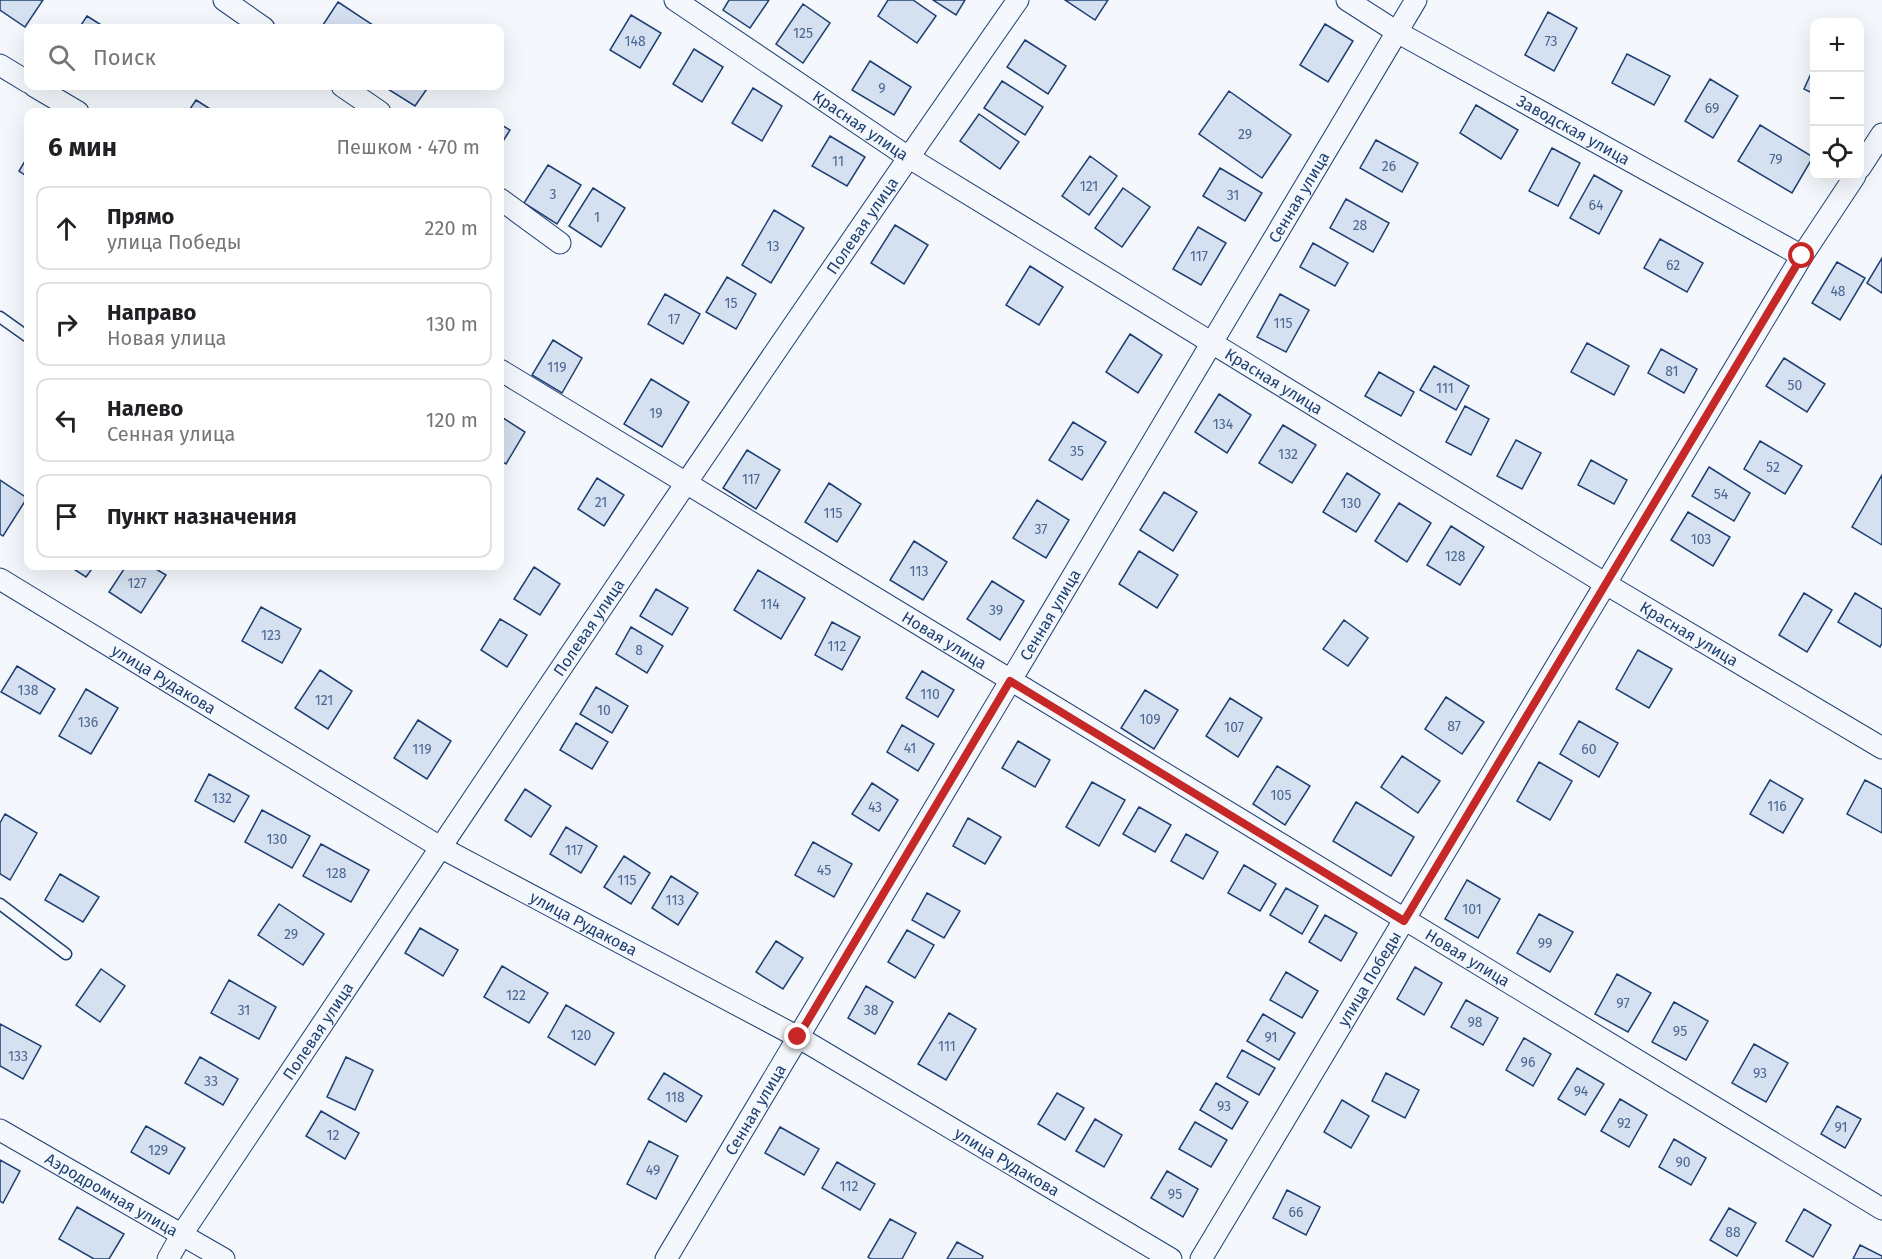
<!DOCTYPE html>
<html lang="ru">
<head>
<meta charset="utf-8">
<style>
  :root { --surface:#fff; --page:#f2f2f2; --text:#202124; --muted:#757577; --line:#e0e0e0 }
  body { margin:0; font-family:"Fira Sans",sans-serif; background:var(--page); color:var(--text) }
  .controls { position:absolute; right:18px; top:18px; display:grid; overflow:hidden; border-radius:12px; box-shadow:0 6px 24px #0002 }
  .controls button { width:54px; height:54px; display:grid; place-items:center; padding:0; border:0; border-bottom:2px solid var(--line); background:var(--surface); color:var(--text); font:30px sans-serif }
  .stop { position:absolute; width:18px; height:18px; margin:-14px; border:4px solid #c62828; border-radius:50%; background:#fff }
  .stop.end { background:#c62828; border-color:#fff; box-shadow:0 2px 6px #0008 }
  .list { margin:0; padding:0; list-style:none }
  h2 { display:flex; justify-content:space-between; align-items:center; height:78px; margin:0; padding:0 24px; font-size:26px }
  h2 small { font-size:20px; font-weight:400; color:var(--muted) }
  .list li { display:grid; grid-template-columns:39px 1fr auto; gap:18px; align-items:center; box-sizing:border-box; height:84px; margin:0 12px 12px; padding:0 12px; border:2px solid var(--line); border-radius:12px }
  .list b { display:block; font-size:22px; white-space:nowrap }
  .list p { margin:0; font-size:20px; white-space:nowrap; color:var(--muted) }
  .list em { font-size:20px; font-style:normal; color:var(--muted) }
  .icon { flex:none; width:33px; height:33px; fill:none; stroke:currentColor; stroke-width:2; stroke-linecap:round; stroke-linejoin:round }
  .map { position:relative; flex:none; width:1882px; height:1259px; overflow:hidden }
  .search { position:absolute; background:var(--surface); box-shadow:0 6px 24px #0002; left:24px; top:24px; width:480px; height:66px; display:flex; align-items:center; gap:15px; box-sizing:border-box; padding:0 21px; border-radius:12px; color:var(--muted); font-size:22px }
  .panel { position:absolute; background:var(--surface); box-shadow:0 6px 24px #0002; left:24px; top:108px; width:480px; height:462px; border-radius:12px }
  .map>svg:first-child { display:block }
</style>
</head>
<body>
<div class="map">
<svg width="1882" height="1259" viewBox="0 0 1882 1259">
  <rect width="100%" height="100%" fill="#f4f7fb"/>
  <path fill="#d5e0f0" stroke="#1d3f73" stroke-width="1.5" d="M 0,0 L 43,0 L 25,27 L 0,10 Z
    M 729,0 L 769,0 L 750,28 L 723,10 Z
    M 888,0 L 913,0 L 936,16 L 917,43 L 878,16 Z
    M 933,0 L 965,0 L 956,15 Z
    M 1065,0 L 1108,0 L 1095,20 Z
    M 338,2 L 376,27 L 375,28 L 321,28 Z
    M 803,4 L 830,23 L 803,63 L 776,44 Z
    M 1548,12 L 1577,28 L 1554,71 L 1525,55 Z
    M 631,15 L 661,33 L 640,68 L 610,50 Z
    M 87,16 L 106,28 L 79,28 Z
    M 1325,24 L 1353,41 L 1328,82 L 1300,65 Z
    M 1025,40 L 1066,66 L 1048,94 L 1007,67 Z
    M 694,49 L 723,67 L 702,102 L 673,84 Z
    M 1627,54 L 1670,76 L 1654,105 L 1612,83 Z
    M 870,61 L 911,87 L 894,115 L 852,90 Z
    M 1814,67 L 1814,94 L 1804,89 Z
    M 1710,79 L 1738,96 L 1713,138 L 1685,121 Z
    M 1002,81 L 1043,107 L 1025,135 L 984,108 Z
    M 383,86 L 429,86 L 415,106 Z
    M 753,88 L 782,106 L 762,141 L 732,123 Z
    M 1229,91 L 1291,135 L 1262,178 L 1199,134 Z
    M 196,100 L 215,112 L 188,112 Z
    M 1476,105 L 1518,130 L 1501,159 L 1460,133 Z
    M 979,114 L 1019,142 L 1000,169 L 960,141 Z
    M 500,124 L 510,130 L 500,146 Z
    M 1760,125 L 1813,157 L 1792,193 L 1738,161 Z
    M 830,136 L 865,157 L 847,186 L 812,166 Z
    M 1376,140 L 1418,163 L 1402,192 L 1360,168 Z
    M 1552,148 L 1580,163 L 1558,206 L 1529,191 Z
    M 28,156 L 28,177 L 19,171 Z
    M 1090,156 L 1117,176 L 1089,215 L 1062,196 Z
    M 548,165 L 581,185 L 557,224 L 524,203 Z
    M 1220,168 L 1262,193 L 1245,221 L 1203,196 Z
    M 1594,175 L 1622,191 L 1599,234 L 1570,218 Z
    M 593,188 L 625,208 L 601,247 L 569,226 Z
    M 1123,188 L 1150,207 L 1122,247 L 1095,228 Z
    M 1346,199 L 1389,223 L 1373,252 L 1330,228 Z
    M 774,210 L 804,228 L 771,283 L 742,265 Z
    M 895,225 L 928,245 L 904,284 L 871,263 Z
    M 1198,227 L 1226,243 L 1201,285 L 1173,269 Z
    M 1660,239 L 1703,263 L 1687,292 L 1644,268 Z
    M 1313,243 L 1348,263 L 1335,286 L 1300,267 Z
    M 1882,258 L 1882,293 L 1867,283 Z
    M 1837,262 L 1865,278 L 1840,320 L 1812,303 Z
    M 1030,266 L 1063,287 L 1039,325 L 1006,305 Z
    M 727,277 L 756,294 L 736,329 L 706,312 Z
    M 665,294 L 700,314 L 683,344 L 648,324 Z
    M 1280,294 L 1309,310 L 1286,352 L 1257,337 Z
    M 1130,334 L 1162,355 L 1138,393 L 1106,372 Z
    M 553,340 L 582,358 L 562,393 L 532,375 Z
    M 1587,343 L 1629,366 L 1614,395 L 1571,372 Z
    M 1661,349 L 1697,369 L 1684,393 L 1648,373 Z
    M 1784,358 L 1825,384 L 1807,412 L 1766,386 Z
    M 1434,366 L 1469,386 L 1456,410 L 1420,390 Z
    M 1379,372 L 1414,392 L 1401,416 L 1365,396 Z
    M 651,379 L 689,402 L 662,447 L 624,424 Z
    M 1219,394 L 1251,415 L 1227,453 L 1195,432 Z
    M 1465,406 L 1489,419 L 1471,455 L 1446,442 Z
    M 500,416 L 525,432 L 506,464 L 500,460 Z
    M 1073,422 L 1106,442 L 1082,480 L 1049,460 Z
    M 1283,425 L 1316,445 L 1292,483 L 1259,463 Z
    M 1516,440 L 1541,453 L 1522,489 L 1497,476 Z
    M 1760,441 L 1802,466 L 1785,494 L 1744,469 Z
    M 747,450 L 780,470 L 756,509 L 723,488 Z
    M 1591,460 L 1627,480 L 1614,504 L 1578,485 Z
    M 1709,467 L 1750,493 L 1734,521 L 1692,496 Z
    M 1347,473 L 1380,494 L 1356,532 L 1323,512 Z
    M 1882,475 L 1882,545 L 1852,527 Z
    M 597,478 L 624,495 L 604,526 L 578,509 Z
    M 0,480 L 27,498 L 3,536 L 0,534 Z
    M 829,483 L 861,504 L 837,542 L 805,522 Z
    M 1164,492 L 1197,512 L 1173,551 L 1140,530 Z
    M 1037,500 L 1069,520 L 1046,558 L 1013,538 Z
    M 1399,503 L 1431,523 L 1407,562 L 1375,541 Z
    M 1688,512 L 1730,537 L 1713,566 L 1671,540 Z
    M 1451,526 L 1484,547 L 1460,585 L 1427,565 Z
    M 914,541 L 947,562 L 923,600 L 890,580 Z
    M 1139,551 L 1178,575 L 1157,608 L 1119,584 Z
    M 69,566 L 94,566 L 86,577 Z
    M 126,566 L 151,566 L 166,575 L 141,613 L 109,592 Z
    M 534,567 L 560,584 L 540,615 L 514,599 Z
    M 758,570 L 805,598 L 781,639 L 734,610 Z
    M 992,581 L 1024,601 L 1000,640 L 967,619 Z
    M 656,589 L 688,608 L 672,635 L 640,616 Z
    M 1804,593 L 1832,610 L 1807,652 L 1779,635 Z
    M 1855,593 L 1882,609 L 1882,643 L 1880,647 L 1838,622 Z
    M 261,607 L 301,629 L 282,663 L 242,641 Z
    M 500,619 L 527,635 L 507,667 L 481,650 Z
    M 1344,620 L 1368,638 L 1348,666 L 1323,649 Z
    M 832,622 L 860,637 L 842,670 L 815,655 Z
    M 631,627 L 663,646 L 647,673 L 616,654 Z
    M 1638,650 L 1672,669 L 1649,708 L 1616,689 Z
    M 17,666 L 55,689 L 40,714 L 1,692 Z
    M 320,670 L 352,691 L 328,729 L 295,708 Z
    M 922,671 L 954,690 L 938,717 L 906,698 Z
    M 596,687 L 628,706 L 612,733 L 580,714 Z
    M 86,689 L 118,708 L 91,754 L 59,736 Z
    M 1145,690 L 1178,710 L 1154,749 L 1121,728 Z
    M 1446,697 L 1484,722 L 1462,754 L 1425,729 Z
    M 1230,698 L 1262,718 L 1238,757 L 1206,736 Z
    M 418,720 L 451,741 L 427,779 L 394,758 Z
    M 1579,721 L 1618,743 L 1599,777 L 1560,754 Z
    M 576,723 L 608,742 L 592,769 L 560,750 Z
    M 902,725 L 934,744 L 918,771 L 887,752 Z
    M 1018,741 L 1050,760 L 1035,787 L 1002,768 Z
    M 1402,756 L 1440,781 L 1418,813 L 1381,787 Z
    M 1539,762 L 1572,781 L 1550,820 L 1517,801 Z
    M 1277,766 L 1310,786 L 1285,825 L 1253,804 Z
    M 209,774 L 249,796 L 234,822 L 195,801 Z
    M 1770,780 L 1803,799 L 1783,833 L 1750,814 Z
    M 1865,780 L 1882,789 L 1882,833 L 1847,814 Z
    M 1092,782 L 1125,800 L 1099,846 L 1066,827 Z
    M 872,783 L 898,800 L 879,831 L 852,814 Z
    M 525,789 L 551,806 L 531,837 L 505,820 Z
    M 1356,802 L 1414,837 L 1391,876 L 1333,841 Z
    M 1139,807 L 1171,825 L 1155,852 L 1123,834 Z
    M 262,810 L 310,836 L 292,868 L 245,842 Z
    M 5,814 L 37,833 L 10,880 L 0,874 L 0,823 Z
    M 968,818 L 1001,837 L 985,864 L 953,846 Z
    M 566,827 L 597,846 L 581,873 L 550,854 Z
    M 1186,834 L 1218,852 L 1203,879 L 1171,861 Z
    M 813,842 L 852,864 L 834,897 L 795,875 Z
    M 321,844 L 369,870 L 351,902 L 303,876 Z
    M 624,856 L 650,873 L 631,904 L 604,887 Z
    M 1244,865 L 1276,884 L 1260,911 L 1228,893 Z
    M 60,874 L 99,897 L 83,922 L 45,900 Z
    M 671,876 L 698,893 L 678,925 L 652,908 Z
    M 1467,880 L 1500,899 L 1478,938 L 1445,919 Z
    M 1286,888 L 1318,906 L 1302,934 L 1270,915 Z
    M 927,893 L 960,911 L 944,938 L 912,920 Z
    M 279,904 L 324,934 L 303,965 L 258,935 Z
    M 1539,914 L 1573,932 L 1550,972 L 1517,953 Z
    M 1325,915 L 1357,933 L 1341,961 L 1309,942 Z
    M 420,928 L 458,950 L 443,976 L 405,953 Z
    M 907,930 L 934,945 L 915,978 L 888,962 Z
    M 776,941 L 803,958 L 783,989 L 756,972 Z
    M 502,966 L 548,993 L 529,1023 L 484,997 Z
    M 1415,967 L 1442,983 L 1424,1015 L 1397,999 Z
    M 101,969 L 125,986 L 100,1022 L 76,1005 Z
    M 1286,972 L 1318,991 L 1302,1018 L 1270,1000 Z
    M 1617,974 L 1651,993 L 1628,1032 L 1595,1014 Z
    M 229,980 L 276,1007 L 259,1039 L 211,1013 Z
    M 866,986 L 893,1002 L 875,1034 L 848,1018 Z
    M 1466,1000 L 1498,1018 L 1483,1045 L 1451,1027 Z
    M 1674,1002 L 1708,1021 L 1686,1060 L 1652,1042 Z
    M 566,1005 L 614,1033 L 595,1065 L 548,1037 Z
    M 949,1013 L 976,1029 L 946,1080 L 918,1064 Z
    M 1263,1014 L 1295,1033 L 1279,1060 L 1247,1041 Z
    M 0,1024 L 41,1046 L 23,1079 L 0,1066 Z
    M 1524,1038 L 1551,1054 L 1533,1086 L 1506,1070 Z
    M 1754,1044 L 1788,1063 L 1766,1102 L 1732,1083 Z
    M 1242,1050 L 1275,1068 L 1259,1095 L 1227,1077 Z
    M 200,1057 L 238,1079 L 223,1105 L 185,1083 Z
    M 346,1057 L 373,1070 L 355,1110 L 327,1097 Z
    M 1577,1068 L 1604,1084 L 1585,1115 L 1558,1099 Z
    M 664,1073 L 702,1096 L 686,1122 L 648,1099 Z
    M 1386,1073 L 1419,1090 L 1405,1118 L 1372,1101 Z
    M 1216,1083 L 1248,1102 L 1232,1129 L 1200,1110 Z
    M 1057,1093 L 1084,1108 L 1065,1140 L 1038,1124 Z
    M 1620,1099 L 1647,1115 L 1629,1147 L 1601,1131 Z
    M 1342,1100 L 1369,1116 L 1351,1148 L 1324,1132 Z
    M 1837,1106 L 1861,1119 L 1845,1148 L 1821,1134 Z
    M 321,1111 L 359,1133 L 345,1159 L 306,1136 Z
    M 1095,1119 L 1122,1135 L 1104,1167 L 1076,1151 Z
    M 1195,1122 L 1227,1140 L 1211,1167 L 1179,1149 Z
    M 146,1126 L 185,1148 L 169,1174 L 131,1152 Z
    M 780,1127 L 819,1149 L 804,1175 L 765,1153 Z
    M 1674,1139 L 1706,1158 L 1691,1185 L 1659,1167 Z
    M 649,1141 L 678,1156 L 656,1199 L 627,1184 Z
    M 0,1160 L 20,1171 L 3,1203 L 0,1201 Z
    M 837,1162 L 875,1184 L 860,1210 L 822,1188 Z
    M 1167,1171 L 1198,1189 L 1183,1217 L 1151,1198 Z
    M 1287,1190 L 1320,1207 L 1306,1235 L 1273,1218 Z
    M 77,1207 L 124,1234 L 109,1259 L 94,1259 L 59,1239 Z
    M 1729,1208 L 1756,1223 L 1737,1256 L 1710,1240 Z
    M 1804,1209 L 1831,1225 L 1813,1257 L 1786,1241 Z
    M 890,1219 L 916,1233 L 902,1259 L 871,1259 L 868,1257 Z
    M 957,1242 L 983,1256 L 982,1259 L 947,1259 Z
    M 1860,1245 L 1882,1256 L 1882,1259 L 1853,1259 Z"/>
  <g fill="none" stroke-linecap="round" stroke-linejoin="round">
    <g stroke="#1d3f73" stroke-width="13">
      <path id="service" d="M 0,317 L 28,337
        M 0,904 L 66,954"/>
    </g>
    <g stroke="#1d3f73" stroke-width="23">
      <g id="minor">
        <path d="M 224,0 L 264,28"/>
        <path id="s1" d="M 675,0 L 908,157 L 1606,584 L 1882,748"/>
        <path id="s2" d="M 1347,0 L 1397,32 L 1802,256"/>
        <path d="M 0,65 L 28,82"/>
        <path d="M 34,86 L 78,112"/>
        <path d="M 342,86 L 380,112"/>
        <path d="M 1860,168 L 1882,134"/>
        <path d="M 500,199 L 560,243"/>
        <path id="s3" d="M 500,370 L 1882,1209"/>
        <path id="s4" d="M 0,579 L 440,847 L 798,1037 L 1171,1259"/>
        <path id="s5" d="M 0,1130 L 224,1259"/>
        <path id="s6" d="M 168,1259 L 182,1234 C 458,821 734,407 1018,0"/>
        <path id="s7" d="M 666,1259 L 1416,0"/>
        <path id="s8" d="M 1201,1259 L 1802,256 L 1855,176"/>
      </g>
    </g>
    <use href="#service" stroke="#f4f7fb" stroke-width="10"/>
    <use href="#minor" stroke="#f4f7fb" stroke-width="21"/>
  </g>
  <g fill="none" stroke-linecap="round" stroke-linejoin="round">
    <path stroke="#c62828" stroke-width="8" d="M 798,1037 L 1010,681 L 1404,921 L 1802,256"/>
  </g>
  <g text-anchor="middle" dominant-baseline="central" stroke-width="4.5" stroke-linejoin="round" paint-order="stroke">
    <g font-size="14" fill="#4b6792">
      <text x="803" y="33">125</text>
      <text x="635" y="41">148</text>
      <text x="1551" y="41">73</text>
      <text x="882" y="88">9</text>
      <text x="1712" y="108">69</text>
      <text x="1245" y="134">29</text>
      <text x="1776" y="159">79</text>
      <text x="838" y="161">11</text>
      <text x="1389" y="166">26</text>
      <text x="1089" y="186">121</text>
      <text x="553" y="194">3</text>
      <text x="1233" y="195">31</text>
      <text x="1596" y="205">64</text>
      <text x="597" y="217">1</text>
      <text x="1360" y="225">28</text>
      <text x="773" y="246">13</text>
      <text x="1199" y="256">117</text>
      <text x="1673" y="265">62</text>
      <text x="1838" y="291">48</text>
      <text x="731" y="303">15</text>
      <text x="674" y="319">17</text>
      <text x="1283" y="323">115</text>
      <text x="557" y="367">119</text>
      <text x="1672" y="371">81</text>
      <text x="1795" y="385">50</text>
      <text x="1445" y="388">111</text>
      <text x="656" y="413">19</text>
      <text x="1223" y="424">134</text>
      <text x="1077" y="451">35</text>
      <text x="1288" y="454">132</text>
      <text x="1773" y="467">52</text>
      <text x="751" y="479">117</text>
      <text x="1721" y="494">54</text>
      <text x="601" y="502">21</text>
      <text x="1351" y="503">130</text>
      <text x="833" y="513">115</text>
      <text x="1041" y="529">37</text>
      <text x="1701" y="539">103</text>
      <text x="1455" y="556">128</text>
      <text x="919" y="571">113</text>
      <text x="137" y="583">127</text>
      <text x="770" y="604">114</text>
      <text x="996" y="610">39</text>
      <text x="271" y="635">123</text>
      <text x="837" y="646">112</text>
      <text x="639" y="650">8</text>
      <text x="28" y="690">138</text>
      <text x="930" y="694">110</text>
      <text x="324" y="700">121</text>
      <text x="604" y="710">10</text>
      <text x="1150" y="719">109</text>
      <text x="88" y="722">136</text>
      <text x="1454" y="726">87</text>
      <text x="1234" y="727">107</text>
      <text x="910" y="748">41</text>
      <text x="422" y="749">119</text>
      <text x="1589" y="749">60</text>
      <text x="1281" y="795">105</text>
      <text x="222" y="798">132</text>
      <text x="1777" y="806">116</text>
      <text x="875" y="807">43</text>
      <text x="277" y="839">130</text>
      <text x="574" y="850">117</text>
      <text x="824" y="870">45</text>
      <text x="336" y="873">128</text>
      <text x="627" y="880">115</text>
      <text x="675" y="900">113</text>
      <text x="1472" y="909">101</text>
      <text x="291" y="934">29</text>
      <text x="1545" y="943">99</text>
      <text x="516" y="995">122</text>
      <text x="1623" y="1003">97</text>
      <text x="244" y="1010">31</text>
      <text x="871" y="1010">38</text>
      <text x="1475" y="1022">98</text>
      <text x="1680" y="1031">95</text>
      <text x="581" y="1035">120</text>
      <text x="1271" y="1037">91</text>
      <text x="947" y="1046">111</text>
      <text x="18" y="1056">133</text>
      <text x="1528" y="1062">96</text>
      <text x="1760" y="1073">93</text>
      <text x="211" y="1081">33</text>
      <text x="1581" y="1091">94</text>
      <text x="675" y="1097">118</text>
      <text x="1224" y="1106">93</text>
      <text x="1624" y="1123">92</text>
      <text x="1841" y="1127">91</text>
      <text x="333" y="1135">12</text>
      <text x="158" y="1150">129</text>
      <text x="1683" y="1162">90</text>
      <text x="653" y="1170">49</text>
      <text x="849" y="1186">112</text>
      <text x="1175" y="1194">95</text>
      <text x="1296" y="1212">66</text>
      <text x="1733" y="1232">88</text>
    </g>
    <g font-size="16" fill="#1d3f73" stroke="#f4f7fb">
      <text stroke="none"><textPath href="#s1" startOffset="224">Красная улица</textPath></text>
      <text stroke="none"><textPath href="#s2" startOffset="261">Заводская улица</textPath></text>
      <text stroke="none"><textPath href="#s7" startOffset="1236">Сенная улица</textPath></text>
      <text stroke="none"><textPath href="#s6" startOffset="1245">Полевая улица</textPath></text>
      <text stroke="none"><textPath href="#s1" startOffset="710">Красная улица</textPath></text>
      <text stroke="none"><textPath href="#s7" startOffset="750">Сенная улица</textPath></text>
      <text stroke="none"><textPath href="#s6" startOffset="759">Полевая улица</textPath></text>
      <text stroke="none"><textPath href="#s1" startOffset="1196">Красная улица</textPath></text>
      <text stroke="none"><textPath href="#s3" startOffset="520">Новая улица</textPath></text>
      <text stroke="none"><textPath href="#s4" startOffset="192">улица Рудакова</textPath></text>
      <text stroke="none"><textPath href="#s4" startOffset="678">улица Рудакова</textPath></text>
      <text stroke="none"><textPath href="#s3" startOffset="1132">Новая улица</textPath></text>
      <text stroke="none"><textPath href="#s8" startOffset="327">улица Победы</textPath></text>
      <text stroke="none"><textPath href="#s6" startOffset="273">Полевая улица</textPath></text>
      <text stroke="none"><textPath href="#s7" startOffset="174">Сенная улица</textPath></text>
      <text stroke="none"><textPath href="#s4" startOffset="1164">улица Рудакова</textPath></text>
      <text stroke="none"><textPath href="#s5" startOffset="129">Аэродромная улица</textPath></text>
    </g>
  </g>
</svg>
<div class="controls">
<button>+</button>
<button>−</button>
<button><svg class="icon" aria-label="locate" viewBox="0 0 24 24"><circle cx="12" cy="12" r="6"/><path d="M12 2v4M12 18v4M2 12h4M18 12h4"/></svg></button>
</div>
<div class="stop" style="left:1802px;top:256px"></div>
<div class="stop end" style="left:798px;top:1037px"></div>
<div class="search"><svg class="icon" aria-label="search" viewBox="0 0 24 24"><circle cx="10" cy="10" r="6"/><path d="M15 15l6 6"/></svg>Поиск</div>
<section class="panel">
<h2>6 мин<small>Пешком · 470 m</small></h2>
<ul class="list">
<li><svg class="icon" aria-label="ahead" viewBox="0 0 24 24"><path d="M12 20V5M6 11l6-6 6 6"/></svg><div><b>Прямо</b><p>улица Победы</p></div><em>220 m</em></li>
<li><svg class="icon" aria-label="right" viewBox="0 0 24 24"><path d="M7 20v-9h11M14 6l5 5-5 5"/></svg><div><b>Направо</b><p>Новая улица</p></div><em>130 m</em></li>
<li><svg class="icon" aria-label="left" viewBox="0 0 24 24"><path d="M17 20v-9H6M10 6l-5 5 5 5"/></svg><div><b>Налево</b><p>Сенная улица</p></div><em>120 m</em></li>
<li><svg class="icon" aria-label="arrive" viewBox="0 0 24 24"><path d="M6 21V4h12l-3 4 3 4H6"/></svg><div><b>Пункт назначения</b></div></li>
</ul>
</section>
</div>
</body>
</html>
